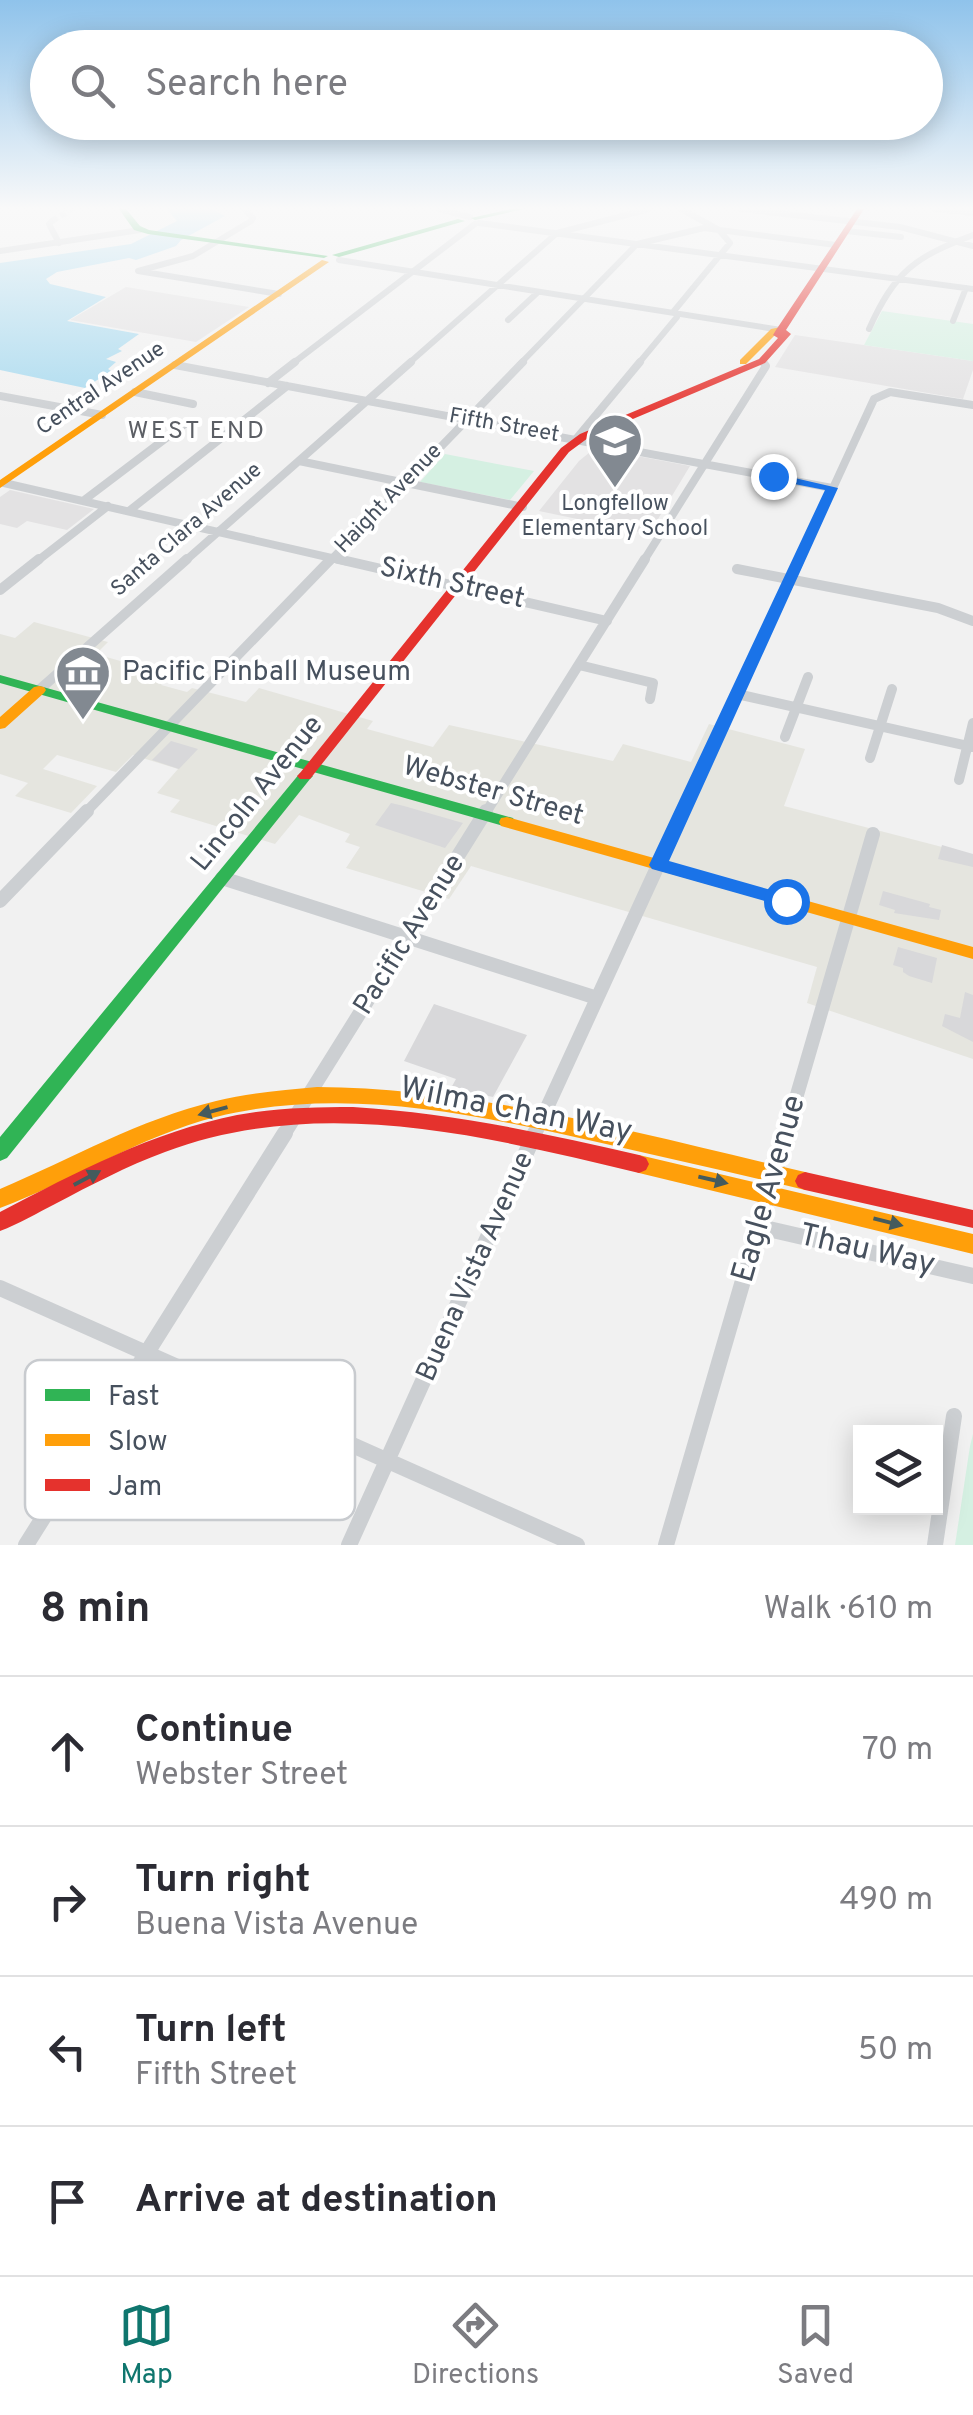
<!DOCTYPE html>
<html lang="en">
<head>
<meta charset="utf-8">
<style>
  :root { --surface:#fff; --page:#f2f2f3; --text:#2b2b33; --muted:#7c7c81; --line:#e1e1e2; --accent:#0f766e }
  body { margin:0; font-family:Overpass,sans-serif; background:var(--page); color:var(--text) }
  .controls { position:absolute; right:30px; bottom:30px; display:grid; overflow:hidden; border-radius:0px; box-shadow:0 5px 25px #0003 }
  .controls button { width:90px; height:90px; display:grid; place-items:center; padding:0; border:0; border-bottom:2px solid var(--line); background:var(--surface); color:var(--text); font:50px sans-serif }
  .stop { position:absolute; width:30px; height:30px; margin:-22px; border:8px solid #1a73e8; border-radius:50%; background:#fff }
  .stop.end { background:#1a73e8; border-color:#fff; box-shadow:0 2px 10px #0008 }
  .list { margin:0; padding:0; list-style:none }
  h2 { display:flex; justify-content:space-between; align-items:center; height:130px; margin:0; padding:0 40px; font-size:42px }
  h2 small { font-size:32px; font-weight:400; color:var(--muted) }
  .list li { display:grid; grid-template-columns:65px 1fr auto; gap:30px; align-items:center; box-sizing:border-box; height:150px; padding:0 40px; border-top:2px solid var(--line) }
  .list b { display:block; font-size:38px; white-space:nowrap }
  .list p { margin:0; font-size:32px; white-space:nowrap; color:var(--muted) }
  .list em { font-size:32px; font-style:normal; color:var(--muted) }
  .icon { flex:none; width:55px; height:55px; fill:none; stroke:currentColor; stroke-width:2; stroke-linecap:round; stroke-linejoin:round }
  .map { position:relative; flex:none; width:973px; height:1545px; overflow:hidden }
  .search { position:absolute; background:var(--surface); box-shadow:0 5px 25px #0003; left:30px; right:30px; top:30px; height:110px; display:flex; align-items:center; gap:25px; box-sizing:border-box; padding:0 35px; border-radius:55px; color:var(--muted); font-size:38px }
  .sheet { height:730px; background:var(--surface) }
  nav { display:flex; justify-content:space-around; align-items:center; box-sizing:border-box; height:140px; border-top:2px solid var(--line); background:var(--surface); font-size:28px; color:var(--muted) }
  nav a { display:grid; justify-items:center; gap:5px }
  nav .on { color:var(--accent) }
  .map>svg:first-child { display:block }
</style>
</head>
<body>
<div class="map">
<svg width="973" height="1545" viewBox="0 0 973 1545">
  <rect width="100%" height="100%" fill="#f1f1f1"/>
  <path fill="#e5e5df" d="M 34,622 L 108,642 L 96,654 L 169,675 L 161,685 L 187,692 L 192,688 L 246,702 L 259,688 L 373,721 L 367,729 L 433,747 L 449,725 L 613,761 L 623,744 L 691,762 L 709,724 L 805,749 L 784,806 L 973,855 L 973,1059 L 807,1003 L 817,967 L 471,866 L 449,899 L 346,868 L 360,847 L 345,842 L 350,834 L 299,815 L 275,844 L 170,812 L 180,800 L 157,793 L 178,769 L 133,755 L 116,772 L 57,755 L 43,769 L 97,786 L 71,813 L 15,796 L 28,783 L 0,774 L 0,634 L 15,638 Z"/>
  <path fill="#e3e2e3" d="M 126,287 L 249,307 L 196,342 L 70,320 Z
    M 795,335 L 973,361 L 973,370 L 963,399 L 775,367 Z
    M 595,448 L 690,466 L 649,534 L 539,511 L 579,461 Z
    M 10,490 L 94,509 L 67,530 L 27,521 L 17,528 L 0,524 L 0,497 Z"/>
  <path fill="#d5f0e2" d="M 882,311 L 973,324 L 973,361 L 864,345 Z
    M 445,454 L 534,471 L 510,500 L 420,482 Z
    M 973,1434 L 973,1545 L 955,1545 L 970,1446 Z"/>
  <path fill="#a9daef" d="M 167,209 L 212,209 L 225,216 L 181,240 L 176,246 L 136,260 L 129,258 L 57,272 L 46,279 L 50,284 L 106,297 L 67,321 L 139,334 L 118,349 L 122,351 L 106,359 L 116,362 L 108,369 L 111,371 L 85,388 L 0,370 L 0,263 L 131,244 L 177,221 Z"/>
  <path fill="#d8d8da" d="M 171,741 L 198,749 L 179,769 L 152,760 Z
    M 391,803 L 404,806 L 463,823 L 445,848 L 375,825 Z
    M 942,845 L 973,854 L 973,867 L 938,859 Z
    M 883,891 L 930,904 L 929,907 L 941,910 L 939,920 L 894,913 L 895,910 L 879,905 Z
    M 898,947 L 937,958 L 932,983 L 909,976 L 903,972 L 903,968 L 893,965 Z
    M 965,992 L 973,995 L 973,1042 L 942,1026 L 945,1014 L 960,1018 Z
    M 434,1004 L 527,1035 L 493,1097 L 451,1088 L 456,1079 L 404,1061 Z"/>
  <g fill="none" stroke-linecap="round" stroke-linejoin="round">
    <path stroke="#cfd1d4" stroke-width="6" stroke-dasharray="6 4" stroke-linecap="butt" d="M 52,221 L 72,209"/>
    <path stroke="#cccfd2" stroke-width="6" d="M 244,209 L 253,218 L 251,221 L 193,256 L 138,271 L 279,294
      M 439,209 L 470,217
      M 741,209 L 900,227 L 973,246
      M 935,209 L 973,213
      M 52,221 L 49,224 L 59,243
      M 479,223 L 973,289
      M 846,231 L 901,237
      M 0,251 L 140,230
      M 339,260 L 781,330
      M 508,320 L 537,293
      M 953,321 L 966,288
      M 869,329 C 895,271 915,257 973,235
      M 762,361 L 765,364
      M 292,364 L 475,224
      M 408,364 L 557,233 L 649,209
      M 520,364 L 637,244 L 704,228 L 836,245
      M 638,364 L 677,317 L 674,311 L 730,243 L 719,230 L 681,209"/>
    <path stroke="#cccfd2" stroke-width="8" d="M 175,365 L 832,488
      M 268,383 L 295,362
      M 135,392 L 193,404
      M 0,396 L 102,415
      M 576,439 L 640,362
      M 299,461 L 523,507
      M 4,483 L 349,562
      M 83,501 L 186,423
      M 129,511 L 287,386
      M 36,562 L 108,506
      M 184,562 L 411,362
      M 329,562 L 523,362
      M 643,562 L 766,366 L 763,362
      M 799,562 L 874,399 L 890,392 L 973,405"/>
    <path stroke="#cccfd2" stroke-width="10" d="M 338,559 L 607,621
      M 737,569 L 938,608 L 973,621
      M 0,590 L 39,559
      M 579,665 L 653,683 L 650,699
      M 39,690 L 187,559
      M 737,694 L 973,747
      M 785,737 L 808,677
      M 870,758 L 892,689
      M 959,780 L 973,723
      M 84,814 L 331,559
      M 485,814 L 645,559
      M 682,814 L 800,559"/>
    <path stroke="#cccfd2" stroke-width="14" d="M 222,878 L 597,998
      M 0,901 L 87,811
      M 283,1136 L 486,811
      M 534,1136 L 683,811
      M 785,1136 L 873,834"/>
    <path stroke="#cccfd2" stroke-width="16" d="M 760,1227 L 973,1276
      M 0,1288 L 577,1545
      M 26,1545 L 285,1133
      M 349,1545 L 535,1133
      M 666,1545 L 786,1133
      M 935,1545 L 954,1416"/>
    <path fill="#30b455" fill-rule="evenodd" d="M 119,209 L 126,209 L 140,226 L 149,230 L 328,256 L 324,258 L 148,234 L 134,230 Z
      M 511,209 L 524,209 L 475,220 L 471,218 Z
      M 458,219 L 465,221 L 339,257 L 332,255 Z
      M 0,675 L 513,818 L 515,822 L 507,827 L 0,683 Z
      M 305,771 L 313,776 L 310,779 L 7,1158 L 0,1161 L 0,1137 L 300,773 Z"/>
    <path fill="#ff9f0a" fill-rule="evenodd" d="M 322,260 L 329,262 L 0,488 L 0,480 Z
      M 781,327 L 784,328 L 784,332 L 777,333 L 746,364 L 740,364 L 740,360 L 771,329 Z
      M 39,686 L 44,687 L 46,690 L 44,693 L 5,728 L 0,729 L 0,717 L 34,687 Z
      M 507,817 L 973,947 L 973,959 L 501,826 L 499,822 L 501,818 Z
      M 317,1087 C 482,1088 644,1135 805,1172 L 812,1175 L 815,1181 L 812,1187 L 805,1190 C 739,1174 672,1159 606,1144 C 478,1115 346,1085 216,1117 C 140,1136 73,1181 0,1208 L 0,1189 C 71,1159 140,1119 216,1101 C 249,1093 283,1090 317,1087 Z
      M 639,1155 L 973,1234 L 973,1254 L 639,1173 L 632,1170 L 629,1164 L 632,1158 Z"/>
    <path fill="#e5322d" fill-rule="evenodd" d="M 857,209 L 864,209 L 786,330 L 791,334 L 765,363 L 588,438 L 569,452 L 310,779 L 300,779 L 297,776 L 300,773 L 561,448 L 580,434 L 759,359 L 778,338 L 773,335 L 776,330 Z
      M 353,1107 C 451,1113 544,1133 639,1155 L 646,1158 L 649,1164 L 646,1170 L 639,1173 C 485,1136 320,1094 165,1152 C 127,1166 91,1185 55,1204 C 37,1213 19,1224 0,1231 L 0,1212 C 77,1172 152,1132 237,1115 C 275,1108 315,1107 353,1107 Z
      M 805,1172 L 973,1210 L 973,1228 L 805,1190 L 798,1187 L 795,1181 L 798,1175 Z"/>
  </g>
  <defs><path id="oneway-solid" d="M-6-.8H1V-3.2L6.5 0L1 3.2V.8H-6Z" transform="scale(2.5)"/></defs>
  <g fill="#455b5d">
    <use href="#oneway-solid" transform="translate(213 1111) rotate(165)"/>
    <use href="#oneway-solid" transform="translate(87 1178) rotate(-28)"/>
    <use href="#oneway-solid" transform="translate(713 1180) rotate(13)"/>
    <use href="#oneway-solid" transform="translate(888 1222) rotate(14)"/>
  </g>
  <linearGradient id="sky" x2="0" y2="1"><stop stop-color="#8fc3eb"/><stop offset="0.49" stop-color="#f9f9f9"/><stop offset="1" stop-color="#f9f9f9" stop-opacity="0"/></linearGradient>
  <rect width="973" height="425" fill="url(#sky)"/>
  <path fill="#1a73e8" d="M 773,473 L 838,488 L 669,861 L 792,896 L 792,905 L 786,907 L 652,869 L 649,865 L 825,490 L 769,479 Z"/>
  <defs>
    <g id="school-pin" transform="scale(2.875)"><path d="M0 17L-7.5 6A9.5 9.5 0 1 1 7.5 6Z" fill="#828991" stroke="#fff"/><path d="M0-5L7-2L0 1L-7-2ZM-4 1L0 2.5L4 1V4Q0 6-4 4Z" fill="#fff"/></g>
    <g id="museum-pin" transform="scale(2.875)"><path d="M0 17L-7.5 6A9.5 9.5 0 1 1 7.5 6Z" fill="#828991" stroke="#fff"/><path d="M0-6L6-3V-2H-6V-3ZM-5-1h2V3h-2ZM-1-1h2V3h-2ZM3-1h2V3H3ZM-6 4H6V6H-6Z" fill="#fff"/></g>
  </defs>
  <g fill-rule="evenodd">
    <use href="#school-pin" x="615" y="441"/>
    <use href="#museum-pin" x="83" y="673"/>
  </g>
  <g text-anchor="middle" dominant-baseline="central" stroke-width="8" stroke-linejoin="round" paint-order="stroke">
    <g font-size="22" fill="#47515e" stroke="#fff">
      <text transform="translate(101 389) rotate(-34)">Central Avenue</text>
      <text transform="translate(504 426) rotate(10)">Fifth Street</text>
      <text transform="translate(389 499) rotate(-46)">Haight Avenue</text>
      <text transform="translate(187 530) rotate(-41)">Santa Clara Avenue</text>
    </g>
    <g font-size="22" fill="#47515e" stroke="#fff">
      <text x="615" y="504">Longfellow<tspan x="615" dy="25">Elementary School</tspan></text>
    </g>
    <g font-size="25" letter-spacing="2.5" fill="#5c5f65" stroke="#fff">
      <text x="197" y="432">WEST END</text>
    </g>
    <g font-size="28" fill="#47515e" stroke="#fff">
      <text transform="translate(452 584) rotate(13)">Sixth Street</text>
      <text transform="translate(493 792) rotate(16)">Webster Street</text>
      <text transform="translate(258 794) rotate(-51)">Lincoln Avenue</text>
      <text transform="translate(410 935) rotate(-58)">Pacific Avenue</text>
      <text transform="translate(476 1267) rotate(-66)">Buena Vista Avenue</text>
    </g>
    <g font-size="28" fill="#47515e" stroke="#fff" text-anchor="start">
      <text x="122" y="673">Pacific Pinball Museum</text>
    </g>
    <g font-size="32" fill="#47515e" stroke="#fff">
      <text transform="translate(516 1111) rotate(11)">Wilma Chan Way</text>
      <text transform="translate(770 1189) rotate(-74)">Eagle Avenue</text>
      <text transform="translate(867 1251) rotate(13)">Thau Way</text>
    </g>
  </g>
  <rect x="25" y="1360" width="330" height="160" rx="15" fill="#fff" stroke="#c8cbcf" stroke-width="2.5"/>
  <rect x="45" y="1389" width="45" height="12" fill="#30b455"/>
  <rect x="45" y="1434" width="45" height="12" fill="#ff9f0a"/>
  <rect x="45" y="1479" width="45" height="12" fill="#e5322d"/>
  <g font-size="28" fill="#47515e">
    <text x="108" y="1405">Fast</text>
    <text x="108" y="1450">Slow</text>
    <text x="108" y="1495">Jam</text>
  </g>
</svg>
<div class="controls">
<button><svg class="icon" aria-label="layers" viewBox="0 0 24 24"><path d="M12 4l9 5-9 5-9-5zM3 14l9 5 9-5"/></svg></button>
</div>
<div class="stop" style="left:786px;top:901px"></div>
<div class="stop end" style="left:773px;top:476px"></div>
<div class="search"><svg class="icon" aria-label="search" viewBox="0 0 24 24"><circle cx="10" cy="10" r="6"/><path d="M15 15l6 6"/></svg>Search here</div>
</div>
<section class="sheet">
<h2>8 min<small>Walk · 610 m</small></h2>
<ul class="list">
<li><svg class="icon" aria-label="ahead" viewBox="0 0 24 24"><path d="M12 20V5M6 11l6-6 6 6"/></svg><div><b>Continue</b><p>Webster Street</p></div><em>70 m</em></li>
<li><svg class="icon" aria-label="right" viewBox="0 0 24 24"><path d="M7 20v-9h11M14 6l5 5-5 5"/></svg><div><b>Turn right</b><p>Buena Vista Avenue</p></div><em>490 m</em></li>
<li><svg class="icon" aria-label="left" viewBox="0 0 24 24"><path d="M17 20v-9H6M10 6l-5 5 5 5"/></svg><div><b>Turn left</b><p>Fifth Street</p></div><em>50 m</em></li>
<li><svg class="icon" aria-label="arrive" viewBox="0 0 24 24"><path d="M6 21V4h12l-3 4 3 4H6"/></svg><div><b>Arrive at destination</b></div></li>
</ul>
</section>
<nav>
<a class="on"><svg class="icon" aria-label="map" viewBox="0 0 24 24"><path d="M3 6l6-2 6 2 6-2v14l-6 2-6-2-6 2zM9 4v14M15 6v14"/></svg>Map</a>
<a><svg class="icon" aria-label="directions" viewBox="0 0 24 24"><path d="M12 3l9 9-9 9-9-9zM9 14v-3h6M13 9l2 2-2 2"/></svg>Directions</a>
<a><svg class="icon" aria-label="saved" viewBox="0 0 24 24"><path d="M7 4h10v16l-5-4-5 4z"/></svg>Saved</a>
</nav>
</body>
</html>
